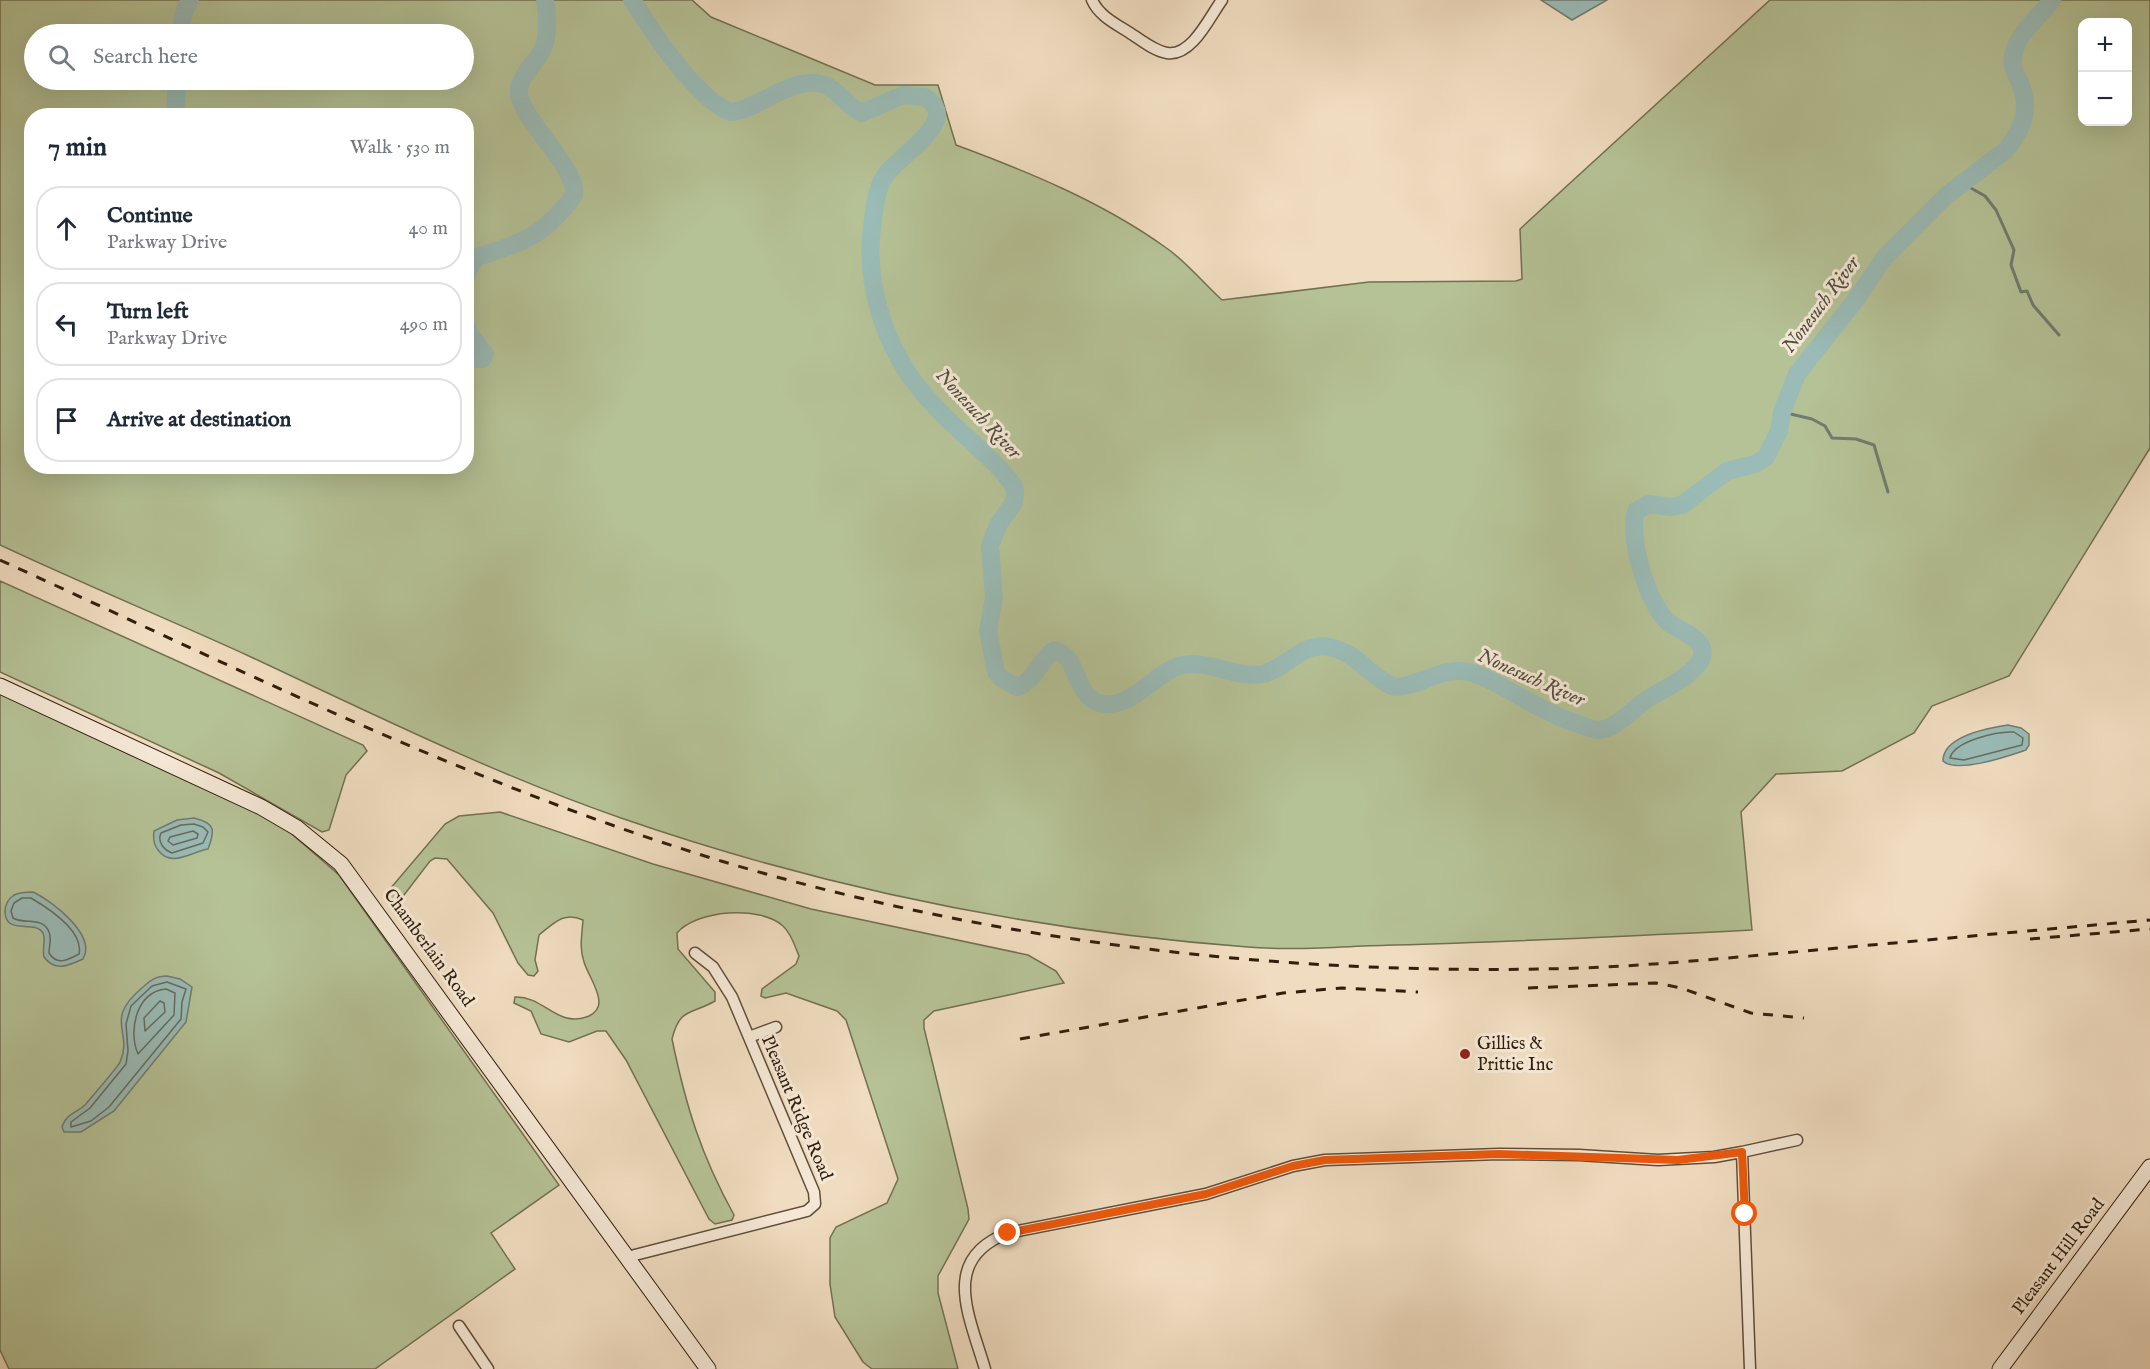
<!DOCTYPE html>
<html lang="en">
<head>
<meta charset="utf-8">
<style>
  :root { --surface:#fff; --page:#f2f2f3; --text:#1f2937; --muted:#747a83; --line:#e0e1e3 }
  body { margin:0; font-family:"IM FELL English",serif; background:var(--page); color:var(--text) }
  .controls { position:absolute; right:18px; top:18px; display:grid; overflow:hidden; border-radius:12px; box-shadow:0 6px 24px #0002 }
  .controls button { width:54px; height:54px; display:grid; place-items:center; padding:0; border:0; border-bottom:2px solid var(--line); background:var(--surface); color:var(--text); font:30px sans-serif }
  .stop { position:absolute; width:18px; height:18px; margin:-14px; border:4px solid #ea580c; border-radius:50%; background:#fff }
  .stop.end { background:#ea580c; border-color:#fff; box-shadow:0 2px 6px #0008 }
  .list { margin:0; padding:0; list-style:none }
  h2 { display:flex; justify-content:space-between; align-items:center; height:78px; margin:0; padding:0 24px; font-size:26px }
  h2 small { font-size:20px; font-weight:400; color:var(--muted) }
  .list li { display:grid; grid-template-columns:39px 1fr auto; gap:18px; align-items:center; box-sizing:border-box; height:84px; margin:0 12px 12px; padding:0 12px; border:2px solid var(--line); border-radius:24px }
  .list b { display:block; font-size:22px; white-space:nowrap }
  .list p { margin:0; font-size:20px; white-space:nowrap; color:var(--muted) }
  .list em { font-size:20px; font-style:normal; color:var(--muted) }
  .icon { flex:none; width:33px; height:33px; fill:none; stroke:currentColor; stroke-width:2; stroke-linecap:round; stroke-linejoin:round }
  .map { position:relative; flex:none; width:2150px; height:1369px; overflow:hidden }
  .search { position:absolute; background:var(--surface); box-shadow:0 6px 24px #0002; left:24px; top:24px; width:450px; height:66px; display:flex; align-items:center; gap:15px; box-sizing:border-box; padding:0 21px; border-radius:33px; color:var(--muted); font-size:22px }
  .panel { position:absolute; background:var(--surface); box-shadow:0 6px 24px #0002; left:24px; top:108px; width:450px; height:366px; border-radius:24px }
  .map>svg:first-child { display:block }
</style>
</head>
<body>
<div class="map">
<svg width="2150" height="1369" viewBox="0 0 2150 1369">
  <rect width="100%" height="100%" fill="#f0dcc0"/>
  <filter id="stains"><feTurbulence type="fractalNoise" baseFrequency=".00333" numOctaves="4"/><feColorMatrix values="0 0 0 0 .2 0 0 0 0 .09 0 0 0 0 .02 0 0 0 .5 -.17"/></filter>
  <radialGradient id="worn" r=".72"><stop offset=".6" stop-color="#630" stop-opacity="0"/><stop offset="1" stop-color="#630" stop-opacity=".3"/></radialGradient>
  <path fill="#b5c296" stroke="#727051" stroke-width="1.5" fill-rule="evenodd" d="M 0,0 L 692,0 L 711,17 L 875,85 L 938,85 L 956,145 C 1029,172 1102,202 1165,247 C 1186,261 1203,283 1222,300 L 1369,282 L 1516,281 L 1522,279 L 1520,229 L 1770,0 L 2150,0 L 2150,448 L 2009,676 L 1932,706 L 1914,733 L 1842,771 L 1776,774 L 1741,812 L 1752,930 C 1633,936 1514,942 1395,945 C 1346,946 1296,951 1248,947 C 1035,931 823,888 621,818 C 494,774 373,714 251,657 C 168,619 83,584 0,545 ZM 2082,22 L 2128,22 L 2128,122 L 2082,122 ZM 34,34 L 464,34 L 464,80 L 34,80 ZM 32,116 L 466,116 L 466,466 L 32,466 Z
    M 0,581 L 363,745 L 367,751 L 346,775 L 329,830 L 322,832 L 219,773 L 0,672 Z
    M 0,693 L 268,818 L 286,829 L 339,875 L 559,1185 L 491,1233 L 515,1269 L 375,1369 L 9,1369 L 0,1350 Z
    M 500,812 L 653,864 L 811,909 L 1028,955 L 1056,971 L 1064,983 L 934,1011 L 924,1020 L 924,1028 L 968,1209 L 969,1219 L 938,1276 L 938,1293 L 958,1369 L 872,1369 L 863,1362 L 835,1317 L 830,1284 L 830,1238 L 836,1227 L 887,1203 L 898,1179 L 846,1020 L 837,1011 L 786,993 L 765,998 L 761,996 L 762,989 L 796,964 L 799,956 C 795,946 791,933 783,926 C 760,905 696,910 677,933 L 678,949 L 715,992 L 715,1001 C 691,1015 680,1007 672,1039 C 686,1107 701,1155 734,1215 L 732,1220 L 715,1224 L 709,1219 L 626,1060 L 606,1031 L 597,1031 L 569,1042 L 541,1034 L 531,1011 L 514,1003 L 515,997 C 545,996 557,1029 589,1016 C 595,1013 599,1009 599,1002 C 599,989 588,975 584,962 C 579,948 582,935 583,920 C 564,911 554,923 539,935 L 535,960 L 538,971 L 534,976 L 528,975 L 518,963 L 493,913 L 447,859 L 435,858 L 430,861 L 394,908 L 384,896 L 445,824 L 459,816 Z"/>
  <path fill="#9abbb6" stroke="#707c72" stroke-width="1.5" d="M 1541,0 L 1607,0 L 1572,20 Z
    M 2008,725 L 2021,728 L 2029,734 L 2029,745 L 2026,750 C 2008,756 1957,774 1943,761 C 1943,736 1988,728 2008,725 Z
    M 194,818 C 216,823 215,831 208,849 C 191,852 171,868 158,850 C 153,844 153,838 154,831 L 177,820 Z
    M 33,892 C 52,901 97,935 83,959 C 68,966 55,972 44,957 C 42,949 46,939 43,933 C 34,919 6,936 5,912 C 5,905 8,899 14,895 C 20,892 26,892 33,892 Z
    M 167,976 L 180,979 L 192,987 L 186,1022 L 114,1111 L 81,1132 L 64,1132 L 62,1127 C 65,1115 76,1113 85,1105 C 89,1100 118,1067 120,1062 C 134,1031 102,1021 143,987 C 151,980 156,976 167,976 Z"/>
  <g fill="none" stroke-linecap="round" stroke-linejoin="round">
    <path stroke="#656c61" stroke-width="1.5" d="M 2014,732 L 2023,738 L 2022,745 L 1964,760 L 1950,758 C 1954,741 1998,731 2014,732 Z
      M 194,824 L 203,827 L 208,832 L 203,843 L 172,853 C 164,850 157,842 161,833 L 181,825 Z
      M 193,831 L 198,834 L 197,838 L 173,845 L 168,841 L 170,837 Z
      M 31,898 C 48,908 84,931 79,954 C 68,960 57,966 49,953 C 49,946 52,939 49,932 C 43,916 24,925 13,918 L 11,911 L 14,903 L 22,898 Z
      M 167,982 L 186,989 L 182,1002 L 181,1019 L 109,1107 L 91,1121 L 71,1127 L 71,1122 L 90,1108 L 126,1064 L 128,1051 L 126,1024 L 131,1006 L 152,986 Z
      M 166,989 L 175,993 L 174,1015 L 138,1054 C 128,1032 136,991 166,989 Z
      M 160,1001 L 164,1003 L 165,1012 L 145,1031 L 144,1018 Z"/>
    <path stroke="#707c72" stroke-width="3" d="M 1962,183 L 1985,196 L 1996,210 L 2014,250 L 2011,265 L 2021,292 L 2027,291 L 2033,305 L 2059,335
      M 1782,412 L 1812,419 L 1825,426 L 1832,438 L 1856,439 L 1874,445 L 1888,492"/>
    <path stroke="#9abbb6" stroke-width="18" d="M 632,0 C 651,30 697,100 731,112 C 763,108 792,74 825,85 C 840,91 848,108 862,113 L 903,95 L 924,97 C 966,120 893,158 883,179 C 875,194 874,212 872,228 C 865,281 883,340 915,383 C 939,415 974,442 1002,471 L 1014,486 L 1015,493 L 1014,502 L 998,525 L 990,546 L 994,598 L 988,631 L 996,672 L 1001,678 L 1017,687 C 1035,681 1039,661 1054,650 C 1080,656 1073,695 1099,703 C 1130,711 1152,676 1176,667 C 1203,656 1234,679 1262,674 C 1285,670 1302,641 1329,647 C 1360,654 1367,675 1394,687 C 1420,687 1441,666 1469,672 C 1483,675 1497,684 1510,691 C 1531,703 1552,715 1575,723 C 1582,725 1590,729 1597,730 C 1615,731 1635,706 1651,697 C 1664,689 1712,667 1701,646 C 1695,634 1677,630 1668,622 C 1647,603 1628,537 1636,511 L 1649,504 L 1671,507 L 1682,505 L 1727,471 L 1755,464 L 1766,457 L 1779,431 L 1782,412 L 1797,374 L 1854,302 L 1885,257 L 1947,195 L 2006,150 C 2023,128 2031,110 2020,83 C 2016,74 2011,67 2013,57 C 2015,36 2040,16 2052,0
      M 180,34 L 184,12 L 190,0
      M 175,116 L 177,80
      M 466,276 L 472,263 L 478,257 C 523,242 545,236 574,195 C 579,172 528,125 520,99 C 513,79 537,64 544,46 C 549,31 547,15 545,0
      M 466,325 L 470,335 L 485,354 L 482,359 L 466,358"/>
    <g stroke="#604e39" stroke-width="13">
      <path id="street" d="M 1092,0 C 1099,16 1116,24 1130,33 C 1141,40 1154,51 1167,53 C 1192,57 1210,16 1222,0
        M 749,1037 L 776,1027
        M 1742,1152 L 1797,1140
        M 627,1257 L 807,1211 L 815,1204 L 814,1192 L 732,997 L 713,967 L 695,953
        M 459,1326 L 488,1369
        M 985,1369 C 970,1317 939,1259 1008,1233 L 1206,1194 L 1293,1166 L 1325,1160 L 1499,1154 L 1579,1155 L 1658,1160 L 1714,1157 L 1742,1152 L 1750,1369"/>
    </g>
    <g stroke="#301e0c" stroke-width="17">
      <path id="secondary" d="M 0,686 L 261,807 L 297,828 L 341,864 L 708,1369
        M 2000,1369 L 2150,1167"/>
    </g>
    <use href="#street" stroke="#f5e8d6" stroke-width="10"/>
    <use href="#secondary" stroke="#f5e8d6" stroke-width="15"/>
    <path stroke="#301e0c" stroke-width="3" stroke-dasharray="10 10" stroke-linecap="butt" d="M 0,560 C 237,668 471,785 721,861 C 999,944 1293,977 1582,968 C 1660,965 1738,957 1816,950 C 1927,940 2039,930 2150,920
      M 2030,939 L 2150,929
      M 1528,988 L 1656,983 L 1681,988 L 1751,1013 L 1804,1018
      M 1020,1039 L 1283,993 L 1342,988 L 1418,992"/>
  </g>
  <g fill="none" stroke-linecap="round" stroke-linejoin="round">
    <path stroke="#ea580c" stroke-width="8" d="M 1008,1233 L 1206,1194 L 1293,1166 L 1325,1160 L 1499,1154 L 1678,1160 L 1742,1152 L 1745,1214"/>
  </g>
  <circle fill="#8f2418" stroke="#f5e8d6" stroke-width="2" cx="1465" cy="1054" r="6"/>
  <g text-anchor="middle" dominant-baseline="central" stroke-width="6" stroke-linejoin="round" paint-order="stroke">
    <g font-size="18" fill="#301e0c" stroke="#f5e8d6">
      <text transform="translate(428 948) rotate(54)">Chamberlain Road</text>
      <text transform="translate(796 1108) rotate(67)">Pleasant Ridge Road</text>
      <text transform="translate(2059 1257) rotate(-53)">Pleasant Hill Road</text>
    </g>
    <g font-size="18" fill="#301e0c" stroke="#f5e8d6" text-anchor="start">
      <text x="1477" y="1044">Gillies &amp;<tspan x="1477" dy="21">Prittie Inc</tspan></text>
    </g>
    <g font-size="20" font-style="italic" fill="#504d3f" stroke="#f5e8d6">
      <text transform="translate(1821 305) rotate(-53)">Nonesuch River</text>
      <text transform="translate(978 414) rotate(47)">Nonesuch River</text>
      <text transform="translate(1531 678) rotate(24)">Nonesuch River</text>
    </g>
  </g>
  <rect width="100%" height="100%" filter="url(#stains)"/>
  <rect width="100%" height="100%" fill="url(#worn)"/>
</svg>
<div class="controls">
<button>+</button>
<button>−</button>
</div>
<div class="stop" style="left:1745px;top:1214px"></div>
<div class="stop end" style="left:1008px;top:1233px"></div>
<div class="search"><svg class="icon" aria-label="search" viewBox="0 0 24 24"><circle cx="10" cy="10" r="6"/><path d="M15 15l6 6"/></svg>Search here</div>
<section class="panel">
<h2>7 min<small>Walk · 530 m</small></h2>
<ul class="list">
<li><svg class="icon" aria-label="ahead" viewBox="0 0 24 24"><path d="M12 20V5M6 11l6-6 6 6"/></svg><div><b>Continue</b><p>Parkway Drive</p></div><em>40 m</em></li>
<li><svg class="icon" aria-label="left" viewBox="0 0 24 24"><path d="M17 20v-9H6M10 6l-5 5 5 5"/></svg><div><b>Turn left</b><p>Parkway Drive</p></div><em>490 m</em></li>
<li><svg class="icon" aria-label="arrive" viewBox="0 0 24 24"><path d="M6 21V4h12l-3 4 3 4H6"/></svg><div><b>Arrive at destination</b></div></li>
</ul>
</section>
</div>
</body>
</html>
